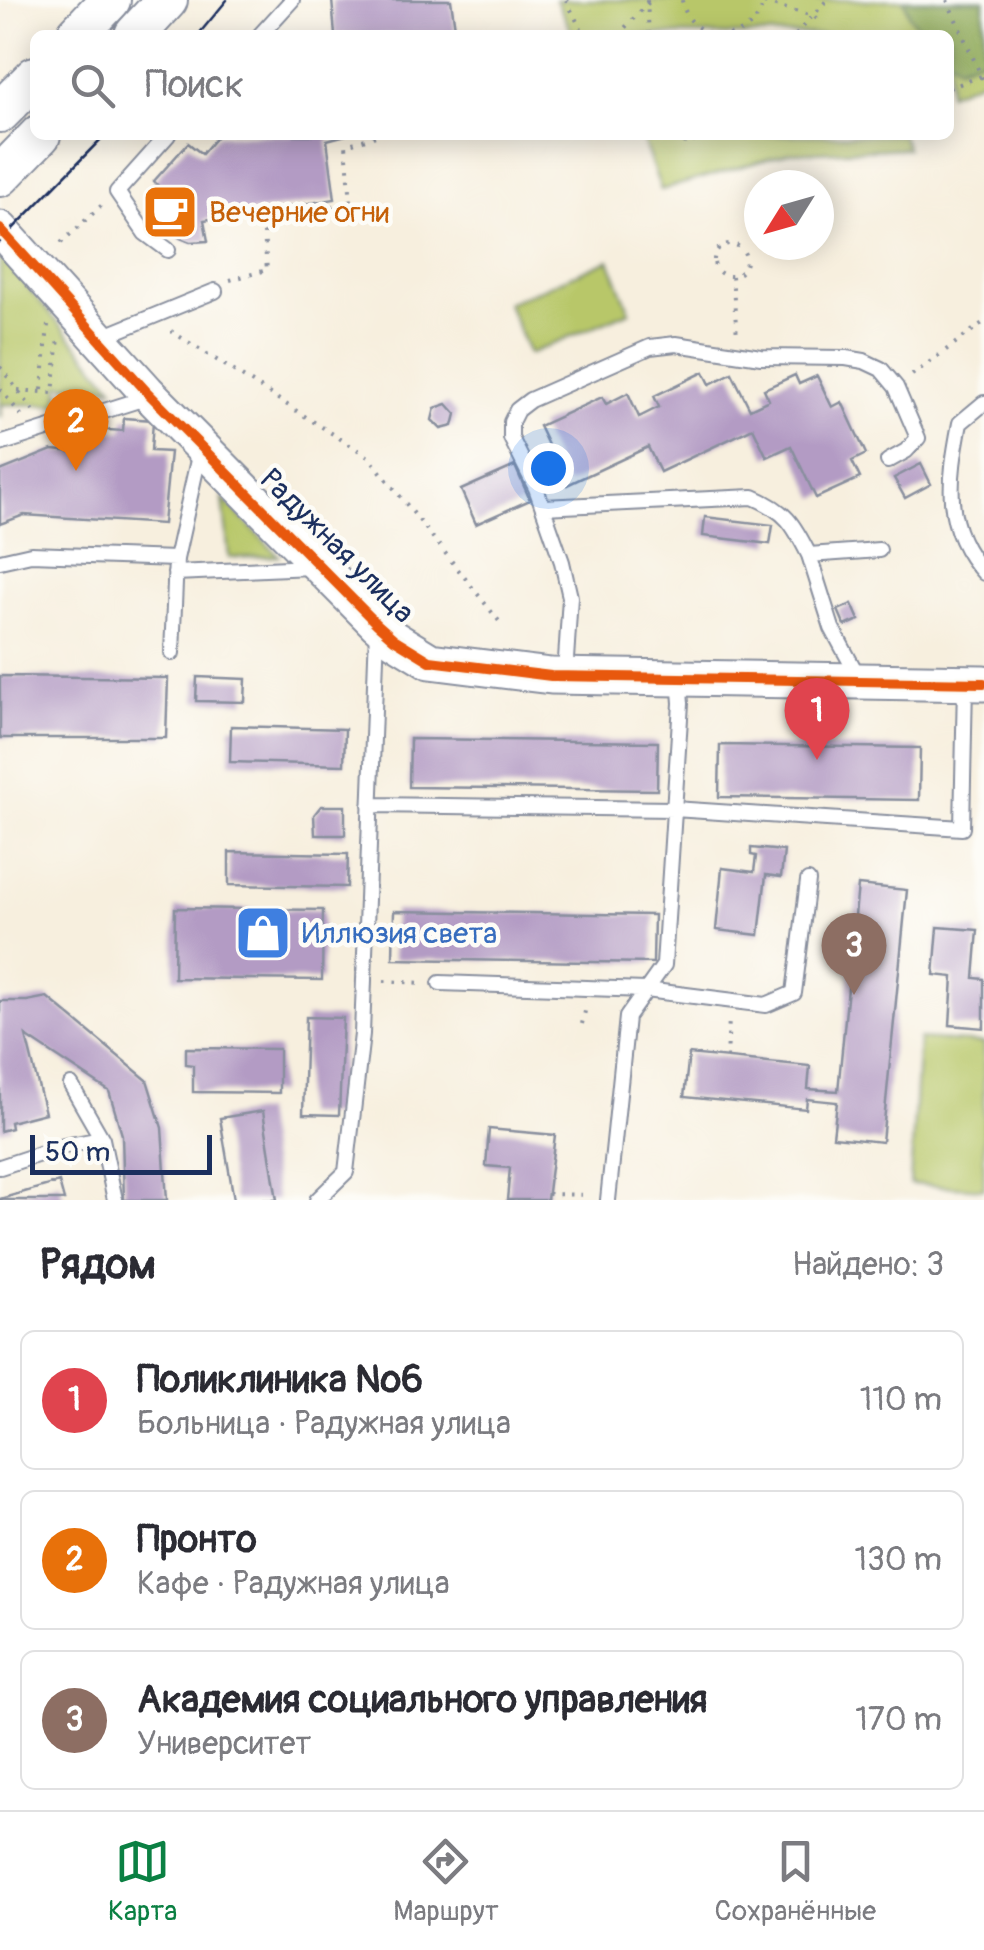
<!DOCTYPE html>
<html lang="ru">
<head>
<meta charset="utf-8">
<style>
  :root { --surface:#fff; --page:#f2f2f3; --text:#2b2b33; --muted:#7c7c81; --line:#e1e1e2; --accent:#0b8043 }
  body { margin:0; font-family:Pangolin,sans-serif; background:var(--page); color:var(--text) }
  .compass { position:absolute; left:744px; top:170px; width:90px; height:90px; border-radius:50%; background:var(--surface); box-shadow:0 5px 25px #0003; rotate:233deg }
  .scale { position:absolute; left:30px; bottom:25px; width:182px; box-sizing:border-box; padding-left:10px; border:5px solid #1b2f5e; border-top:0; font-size:28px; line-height:35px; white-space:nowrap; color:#1b2f5e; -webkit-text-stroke:8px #fdfcf7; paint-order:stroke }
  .you { position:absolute; left:548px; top:468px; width:35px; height:35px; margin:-25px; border:8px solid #fff; border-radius:50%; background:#1a73e8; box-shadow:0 0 0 15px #1a73e833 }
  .badge { display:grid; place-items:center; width:65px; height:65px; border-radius:50%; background:var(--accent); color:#fff; font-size:32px; font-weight:700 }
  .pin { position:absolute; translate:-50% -82px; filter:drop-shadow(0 2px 5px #0008) }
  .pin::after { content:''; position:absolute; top:52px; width:35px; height:30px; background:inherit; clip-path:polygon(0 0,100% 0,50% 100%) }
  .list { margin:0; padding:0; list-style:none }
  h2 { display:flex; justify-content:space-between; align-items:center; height:130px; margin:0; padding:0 40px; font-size:42px }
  h2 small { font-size:32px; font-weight:400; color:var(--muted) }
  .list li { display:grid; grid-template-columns:65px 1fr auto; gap:30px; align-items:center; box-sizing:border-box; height:140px; margin:0 20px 20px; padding:0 20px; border:2px solid var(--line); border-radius:15px }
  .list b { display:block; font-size:38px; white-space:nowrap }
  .list p { margin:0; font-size:32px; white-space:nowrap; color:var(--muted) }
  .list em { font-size:32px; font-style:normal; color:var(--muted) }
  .icon { flex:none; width:55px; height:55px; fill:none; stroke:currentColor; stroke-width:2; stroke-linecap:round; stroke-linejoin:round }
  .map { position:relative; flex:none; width:984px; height:1200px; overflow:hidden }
  .search { position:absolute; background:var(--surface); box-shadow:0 5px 25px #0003; left:30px; right:30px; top:30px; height:110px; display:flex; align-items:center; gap:25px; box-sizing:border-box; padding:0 35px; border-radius:15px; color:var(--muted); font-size:38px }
  .sheet { height:610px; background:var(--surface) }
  nav { display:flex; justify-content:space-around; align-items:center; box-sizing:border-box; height:140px; border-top:2px solid var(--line); background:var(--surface); font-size:28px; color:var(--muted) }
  nav a { display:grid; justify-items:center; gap:5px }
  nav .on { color:var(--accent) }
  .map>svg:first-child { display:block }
</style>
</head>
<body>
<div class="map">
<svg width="984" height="1200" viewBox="0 0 984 1200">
  <rect width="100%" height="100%" fill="#fdfcf7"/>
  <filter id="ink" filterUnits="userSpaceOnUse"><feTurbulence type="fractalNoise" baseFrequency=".01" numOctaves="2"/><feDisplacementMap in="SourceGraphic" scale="20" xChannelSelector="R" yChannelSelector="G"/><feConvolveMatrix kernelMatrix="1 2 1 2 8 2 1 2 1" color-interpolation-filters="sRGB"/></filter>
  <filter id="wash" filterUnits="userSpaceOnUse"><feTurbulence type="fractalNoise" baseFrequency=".0048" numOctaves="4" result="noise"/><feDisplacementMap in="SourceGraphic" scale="40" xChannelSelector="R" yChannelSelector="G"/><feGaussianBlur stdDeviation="2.25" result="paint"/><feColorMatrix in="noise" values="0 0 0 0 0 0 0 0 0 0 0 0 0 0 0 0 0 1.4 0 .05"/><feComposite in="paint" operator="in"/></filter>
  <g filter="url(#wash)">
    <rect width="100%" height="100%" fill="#f7efde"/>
    <path fill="#b8c769" stroke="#6a7b64" stroke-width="2.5" d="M 556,0 L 984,0 L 984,79 L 949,93 L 949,35 L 573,35 Z
      M 641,135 L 902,135 L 907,148 L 789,153 L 661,190 Z
      M 0,255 L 113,387 L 60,385 L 59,405 L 1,404 L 0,418 Z
      M 609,260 L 630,311 L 529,354 L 507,303 Z
      M 223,499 L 279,556 L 229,558 Z
      M 919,1039 L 984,1043 L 984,1189 L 910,1184 Z"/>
    <path fill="#92ac5d" stroke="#566e5e" stroke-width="2.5" d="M 904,0 L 984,0 L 984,57 L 959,66 L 949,58 L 949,35 L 924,35 L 909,15 Z"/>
    <g id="blocks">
      <path fill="#b39bc4" d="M 332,0 L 451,0 L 456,35 L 335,35 Z
        M 218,135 L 346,135 L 327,140 L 335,199 L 204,220 L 208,241 L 190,242 L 180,238 L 165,227 L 158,214 L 154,194 L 155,187 L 160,188 L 154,181 L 188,143 L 202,154 Z
        M 704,372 L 710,384 L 732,373 L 750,409 L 769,400 L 764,389 L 795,375 L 799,384 L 817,376 L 832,407 L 842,402 L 866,454 L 852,461 L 860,478 L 816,498 L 791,446 L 767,457 L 753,428 L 660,472 L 648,447 L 567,485 L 539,426 L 602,397 L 606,404 L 628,393 L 639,417 L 659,407 L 654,396 Z
        M 447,404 L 456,414 L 453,426 L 441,429 L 432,420 L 435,408 Z
        M 124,418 L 153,420 L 151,451 L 170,452 L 163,524 L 24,515 L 0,524 L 0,471 L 52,450 L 74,452 L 74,438 L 93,440 L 93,429 L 123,431 Z
        M 921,464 L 931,484 L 905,498 L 894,478 Z
        M 515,466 L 530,500 L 476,524 L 461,490 Z
        M 705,517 L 773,525 L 770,544 L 703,536 Z
        M 852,604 L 859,620 L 845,626 L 838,610 Z
        M 0,676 L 168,678 L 166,738 L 0,738 Z
        M 197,677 L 246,679 L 245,702 L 196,701 Z
        M 231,726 L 345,729 L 344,765 L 230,762 Z
        M 410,739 L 658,742 L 657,790 L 409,787 Z
        M 720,745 L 920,748 L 919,800 L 719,797 Z
        M 321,806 L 345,806 L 345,835 L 315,835 L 314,815 Z
        M 751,848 L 784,851 L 781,877 L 766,875 L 759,935 L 716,930 L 722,868 L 754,872 L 756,856 L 751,855 Z
        M 229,852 L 348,854 L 347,887 L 229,885 Z
        M 858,885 L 907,890 L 882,1142 L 833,1137 L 837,1102 L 807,1099 L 806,1109 L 684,1097 L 689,1054 L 810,1066 L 808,1089 L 838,1091 Z
        M 175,908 L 323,910 L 322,980 L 174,978 Z
        M 394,911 L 654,915 L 653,963 L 393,959 Z
        M 938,927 L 978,930 L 974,978 L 984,979 L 984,1028 L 950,1025 L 953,977 L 934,975 Z
        M 47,997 L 147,1080 L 162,1128 L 167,1200 L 124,1200 L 122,1135 L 109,1091 L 26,1036 L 45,1113 L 10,1122 L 11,1128 L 0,1131 L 0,1001 L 27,1001 Z
        M 306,1017 L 343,1018 L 339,1115 L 303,1114 Z
        M 186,1048 L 279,1049 L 279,1093 L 193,1092 L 193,1065 L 186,1064 Z
        M 263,1111 L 277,1200 L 234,1200 L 220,1118 Z
        M 489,1129 L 555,1135 L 547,1200 L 507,1200 L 510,1168 L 486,1166 Z
        M 59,1182 L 64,1200 L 0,1200 L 0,1199 Z"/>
    </g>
  </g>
  <g filter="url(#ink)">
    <use href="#blocks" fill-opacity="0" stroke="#898f9e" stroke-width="2.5"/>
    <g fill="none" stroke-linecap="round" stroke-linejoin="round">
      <g stroke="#898f9e" stroke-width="18">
        <path id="service" d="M 260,35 L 292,0
          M 168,250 L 145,233 L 117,192 L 168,135
          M 100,338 L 215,291
          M 984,403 L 960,423 C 949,480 942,527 984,573
          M 0,444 L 139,400 L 145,394
          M 543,507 L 753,497 C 786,511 793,523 809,555
          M 0,561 L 31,554 L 176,559
          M 175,573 L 311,567
          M 172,653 L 176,559 L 200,451
          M 565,675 L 570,597 L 562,562 L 536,488 L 511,438 L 511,422 L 517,410 L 530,400 L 650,347 L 676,344 L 761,357 L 846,358 L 864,361 L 881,369 L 896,387 L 918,438 L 906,451 L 888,461
          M 860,680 L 832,628 L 809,555 L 879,550
          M 370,805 L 674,809 L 962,828 L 965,684
          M 440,983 L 646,990 L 766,1005 L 794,993 L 808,881
          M 71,1085 L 102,1139
          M 0,1167 L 64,1146 L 102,1139 L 115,1200
          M 317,1200 L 346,1172 L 362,1034 L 377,630
          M 608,1200 L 627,1017 L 664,965 L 681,703 L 679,677"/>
      </g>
      <g stroke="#898f9e" stroke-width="39">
        <path id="tertiary" d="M 0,229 L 147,392 L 377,624 L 394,639 L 430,661 L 551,676 L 984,683"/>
      </g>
      <g stroke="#898f9e" stroke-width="44">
        <path id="secondary" d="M 77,35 L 110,0
          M 135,35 L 167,0
          M 0,112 L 35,77
          M 0,176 L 40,135"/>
      </g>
      <path stroke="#898f9e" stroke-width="4" stroke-dasharray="2.5 8" stroke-linecap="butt" d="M 566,0 L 584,35
        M 647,0 L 649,35
        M 682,0 C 685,18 697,31 716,35
        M 947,0 L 984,82
        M 764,3 L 814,16 L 820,22
        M 618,35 L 651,0
        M 729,35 C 749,32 760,19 764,0
        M 796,35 L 827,0
        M 949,88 L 984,75
        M 675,135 L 685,143 L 696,141 L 706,135
        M 61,243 L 102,205
        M714 260a16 16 0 1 1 32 0a16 16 0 1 1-32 0Z
        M 732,276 L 737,336
        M 230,280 L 267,270 L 263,221 L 351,202 L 346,145 L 379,135
        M 171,331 L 369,457 L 499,621
        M 0,367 L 37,415
        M 912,375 L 984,322
        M 0,389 L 22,416
        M 18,390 L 53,393 L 59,338
        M 42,390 L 48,325
        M 811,711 L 812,747
        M 384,981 L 424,983
        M 582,1024 L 586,1007
        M 727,1058 L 729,1018
        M 548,1194 L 589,1195"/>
      <use href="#service" stroke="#fff" stroke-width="14"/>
      <use href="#tertiary" stroke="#fff" stroke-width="35"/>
      <use href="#secondary" stroke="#fff" stroke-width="40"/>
      <path stroke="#1b2f5e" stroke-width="2.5" d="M 198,35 L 227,0
        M 0,242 L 105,135"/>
      <g stroke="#fdfcf7" stroke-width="16">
        <path id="cycleway" d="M 0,229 L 147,392 L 377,624 L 394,639 L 430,661 L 551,676 L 984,683"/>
      </g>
      <use href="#cycleway" stroke="#e8590c" stroke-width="10"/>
    </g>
  </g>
  <defs>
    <g id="cafe-square" transform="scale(2.875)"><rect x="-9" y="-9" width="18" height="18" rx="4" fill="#e8710a" stroke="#fdfcf7"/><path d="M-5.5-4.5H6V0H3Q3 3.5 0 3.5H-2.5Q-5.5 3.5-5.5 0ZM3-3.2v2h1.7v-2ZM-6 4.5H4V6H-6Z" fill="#fff"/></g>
    <g id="shop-square" transform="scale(2.875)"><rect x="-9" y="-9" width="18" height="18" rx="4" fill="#3f7fe0" stroke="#fdfcf7"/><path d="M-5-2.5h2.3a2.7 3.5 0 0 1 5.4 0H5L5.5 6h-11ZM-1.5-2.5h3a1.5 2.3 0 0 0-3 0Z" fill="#fff"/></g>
  </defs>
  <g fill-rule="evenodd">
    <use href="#cafe-square" x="170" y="212"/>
    <use href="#shop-square" x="263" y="933"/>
  </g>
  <g text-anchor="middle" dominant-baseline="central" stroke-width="9" stroke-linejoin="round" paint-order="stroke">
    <g font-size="30" fill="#c56008" stroke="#fdfcf7" text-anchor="start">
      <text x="209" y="212">Вечерние огни</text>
    </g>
    <g font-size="30" fill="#1b2f5e" stroke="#fdfcf7">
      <text transform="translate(337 546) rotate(45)">Радужная улица</text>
    </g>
    <g font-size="30" fill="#366cbe" stroke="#fdfcf7" text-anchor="start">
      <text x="302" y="933">Иллюзия света</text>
    </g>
  </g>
</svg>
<svg class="compass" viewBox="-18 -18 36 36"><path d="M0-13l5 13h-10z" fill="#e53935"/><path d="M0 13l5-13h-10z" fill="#7c7c81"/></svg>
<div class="scale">50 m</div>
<div class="you"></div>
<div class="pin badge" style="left:817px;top:760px;background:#e0444e">1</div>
<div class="pin badge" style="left:76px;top:471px;background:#e8710a">2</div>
<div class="pin badge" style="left:854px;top:995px;background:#8d6e63">3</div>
<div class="search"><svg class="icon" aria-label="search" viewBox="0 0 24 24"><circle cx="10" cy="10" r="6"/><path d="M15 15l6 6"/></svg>Поиск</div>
</div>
<section class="sheet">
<h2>Рядом<small>Найдено: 3</small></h2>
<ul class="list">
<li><span class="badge" style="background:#e0444e">1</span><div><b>Поликлиника №6</b><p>Больница · Радужная улица</p></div><em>110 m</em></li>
<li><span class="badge" style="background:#e8710a">2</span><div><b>Пронто</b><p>Кафе · Радужная улица</p></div><em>130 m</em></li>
<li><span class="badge" style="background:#8d6e63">3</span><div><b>Академия социального управления</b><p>Университет</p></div><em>170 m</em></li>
</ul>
</section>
<nav>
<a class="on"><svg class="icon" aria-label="map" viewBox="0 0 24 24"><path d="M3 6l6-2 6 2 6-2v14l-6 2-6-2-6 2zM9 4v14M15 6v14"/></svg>Карта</a>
<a><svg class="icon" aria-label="directions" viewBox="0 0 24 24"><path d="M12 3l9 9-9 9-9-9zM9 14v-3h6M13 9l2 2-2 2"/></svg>Маршрут</a>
<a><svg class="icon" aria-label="saved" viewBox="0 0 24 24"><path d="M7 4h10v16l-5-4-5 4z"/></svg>Сохранённые</a>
</nav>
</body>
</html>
